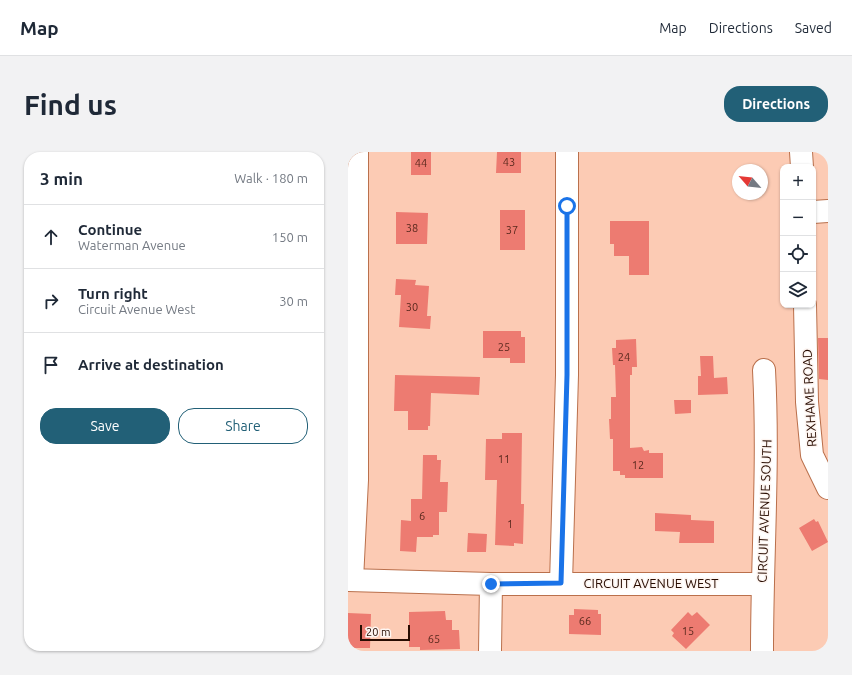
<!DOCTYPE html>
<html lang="en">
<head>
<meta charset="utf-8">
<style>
  :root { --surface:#fff; --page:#f2f2f3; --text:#1f2937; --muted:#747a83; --line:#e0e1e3; --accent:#226077 }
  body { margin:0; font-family:Ubuntu,sans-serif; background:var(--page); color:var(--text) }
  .controls { position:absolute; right:12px; top:12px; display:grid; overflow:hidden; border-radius:8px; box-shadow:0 1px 3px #0004 }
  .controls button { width:36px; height:36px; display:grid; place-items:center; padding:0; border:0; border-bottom:1px solid var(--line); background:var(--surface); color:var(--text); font:20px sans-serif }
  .compass { position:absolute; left:384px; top:12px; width:36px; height:36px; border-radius:50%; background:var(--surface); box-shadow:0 1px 3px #0004; rotate:298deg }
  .scale { position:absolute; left:12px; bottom:10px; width:50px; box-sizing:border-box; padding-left:4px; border:2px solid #280c01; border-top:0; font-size:11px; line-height:14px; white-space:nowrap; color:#280c01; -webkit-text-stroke:3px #fef6f2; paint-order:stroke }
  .stop { position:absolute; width:12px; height:12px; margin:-9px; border:3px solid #1a73e8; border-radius:50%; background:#fff }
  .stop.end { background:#1a73e8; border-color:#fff; box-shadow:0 1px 4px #0008 }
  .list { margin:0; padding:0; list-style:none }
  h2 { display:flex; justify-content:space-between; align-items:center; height:52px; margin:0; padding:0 16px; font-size:17px }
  h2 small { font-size:13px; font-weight:400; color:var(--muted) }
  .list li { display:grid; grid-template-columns:26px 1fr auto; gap:12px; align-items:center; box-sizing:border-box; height:64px; padding:0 16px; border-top:1px solid var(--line) }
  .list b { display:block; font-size:15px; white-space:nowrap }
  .list p { margin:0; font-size:13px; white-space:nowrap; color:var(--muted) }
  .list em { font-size:13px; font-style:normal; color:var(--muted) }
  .actions { display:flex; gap:8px; padding:12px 16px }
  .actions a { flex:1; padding:9px 0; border:1px solid var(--accent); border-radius:16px; text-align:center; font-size:14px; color:var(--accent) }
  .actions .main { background:var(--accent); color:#fff }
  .icon { flex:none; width:22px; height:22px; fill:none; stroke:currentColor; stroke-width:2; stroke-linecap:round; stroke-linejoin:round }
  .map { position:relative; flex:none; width:480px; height:499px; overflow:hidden; border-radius:16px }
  header { display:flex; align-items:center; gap:24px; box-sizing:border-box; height:56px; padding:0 20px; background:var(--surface); border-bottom:1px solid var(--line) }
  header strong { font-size:19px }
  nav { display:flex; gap:22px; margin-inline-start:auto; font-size:14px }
  .intro { display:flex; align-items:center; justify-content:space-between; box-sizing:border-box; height:96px; padding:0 24px }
  h1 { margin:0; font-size:28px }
  .button { padding:10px 18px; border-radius:16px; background:var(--accent); color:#fff; font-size:14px; font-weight:700 }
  main { display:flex; gap:24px; padding:0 24px }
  aside { flex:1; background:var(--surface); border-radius:16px; box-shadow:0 1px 3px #0004 }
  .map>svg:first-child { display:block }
</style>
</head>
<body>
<header>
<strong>Map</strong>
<nav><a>Map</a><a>Directions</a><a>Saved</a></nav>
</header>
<div class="intro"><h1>Find us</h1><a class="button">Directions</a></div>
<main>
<aside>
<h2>3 min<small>Walk · 180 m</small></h2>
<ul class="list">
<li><svg class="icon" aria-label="ahead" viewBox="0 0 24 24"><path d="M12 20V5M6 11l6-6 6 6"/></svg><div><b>Continue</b><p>Waterman Avenue</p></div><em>150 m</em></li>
<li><svg class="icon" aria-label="right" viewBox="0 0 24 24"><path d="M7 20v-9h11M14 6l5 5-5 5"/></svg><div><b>Turn right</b><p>Circuit Avenue West</p></div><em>30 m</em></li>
<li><svg class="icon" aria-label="arrive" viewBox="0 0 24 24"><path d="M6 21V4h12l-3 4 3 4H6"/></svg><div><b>Arrive at destination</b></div></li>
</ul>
<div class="actions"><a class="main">Save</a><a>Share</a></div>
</aside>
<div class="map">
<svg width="480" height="499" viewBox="0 0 480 499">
  <rect width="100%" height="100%" fill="#fccbb4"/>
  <path fill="#ed7b71" d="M 63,0 L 83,0 L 83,23 L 63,23 Z
    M 149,0 L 173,0 L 173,21 L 148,21 Z
    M 152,58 L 177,58 L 177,98 L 152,98 Z
    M 48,60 L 80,61 L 79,92 L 48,92 Z
    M 262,69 L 301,69 L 301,123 L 281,123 L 281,104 L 266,104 L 266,92 L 262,92 Z
    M 48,127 L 68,128 L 67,133 L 81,134 L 79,164 L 83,164 L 82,177 L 51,175 L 53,143 L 47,143 Z
    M 135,179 L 173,179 L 173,185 L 177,185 L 177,211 L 162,211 L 162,206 L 135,206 Z
    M 470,186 L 480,186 L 480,228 L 471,227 Z
    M 288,187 L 289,215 L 284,215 L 284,223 L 282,223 L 282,296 L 294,295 L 296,299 L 301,298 L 301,301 L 315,301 L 315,326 L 277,326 L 277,323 L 272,323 L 272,319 L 265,319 L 265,287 L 262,287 L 261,267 L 263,267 L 263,245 L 268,245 L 267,213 L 265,213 L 264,196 L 268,196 L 268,188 Z
    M 352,204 L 365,204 L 366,226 L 379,225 L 380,242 L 350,243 L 350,224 L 353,224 Z
    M 47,223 L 132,225 L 131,243 L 83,241 L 82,274 L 80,274 L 80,278 L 60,278 L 60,259 L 46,259 Z
    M 326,248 L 343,248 L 343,261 L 327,262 Z
    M 154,281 L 174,281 L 173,352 L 176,352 L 175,392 L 166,391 L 166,394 L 147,393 L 149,328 L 137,328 L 138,287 L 154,287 Z
    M 75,303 L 89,303 L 89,308 L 93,308 L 92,330 L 100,330 L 99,360 L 91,360 L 91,383 L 85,383 L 85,385 L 69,385 L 68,400 L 52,399 L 53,368 L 63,369 L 63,347 L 74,347 Z
    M 307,361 L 343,363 L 343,368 L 366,369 L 366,391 L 331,391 L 332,380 L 307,379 Z
    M 466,367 L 468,370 L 470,369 L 480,390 L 464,399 L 451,376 Z
    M 120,381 L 139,382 L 138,400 L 119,400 Z
    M 226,457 L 250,458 L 250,462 L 253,462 L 253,483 L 221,482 L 221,463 L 226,463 Z
    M 97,459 L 98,468 L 104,468 L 104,478 L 111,478 L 112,497 L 72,498 L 72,495 L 61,495 L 61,460 Z
    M 340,460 L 344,464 L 349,460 L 362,473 L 338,497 L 324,484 L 326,481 L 323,478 Z
    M 0,461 L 23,462 L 22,496 L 0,496 Z"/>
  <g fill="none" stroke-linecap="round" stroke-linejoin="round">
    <g stroke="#ba704c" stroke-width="24">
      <path id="minor" d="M 453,0 L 454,15
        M 465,60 L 480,59
        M 457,153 L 459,250 L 464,303 L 480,336
        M 0,428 L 143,432 L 414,432
        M 4,428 L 9,328 L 9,0
        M 213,431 L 219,223 L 219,0
        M 142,499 L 143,432
        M 414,499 C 414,405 421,312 416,218"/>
    </g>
    <use href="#minor" stroke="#fff" stroke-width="22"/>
  </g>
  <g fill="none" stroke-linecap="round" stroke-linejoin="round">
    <path stroke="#1a73e8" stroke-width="5" d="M 143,432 L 213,431 L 219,223 L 219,54"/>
  </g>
  <g text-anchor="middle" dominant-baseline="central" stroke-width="3" stroke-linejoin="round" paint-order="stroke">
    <g font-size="11" fill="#59281d">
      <text x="161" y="10">43</text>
      <text x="73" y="11">44</text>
      <text x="64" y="76">38</text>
      <text x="164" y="78">37</text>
      <text x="64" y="155">30</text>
      <text x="156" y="195">25</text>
      <text x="276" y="205">24</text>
      <text x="156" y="307">11</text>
      <text x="290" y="313">12</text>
      <text x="74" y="364">6</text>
      <text x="162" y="372">1</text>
      <text x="237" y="469">66</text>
      <text x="340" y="479">15</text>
      <text x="86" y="487">65</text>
    </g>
    <g font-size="13" fill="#280c01" stroke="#fef6f2">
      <text transform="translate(461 246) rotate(-93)">REXHAME ROAD</text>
      <text transform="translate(416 359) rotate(-88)">CIRCUIT AVENUE SOUTH</text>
      <text x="303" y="431">CIRCUIT AVENUE WEST</text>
    </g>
  </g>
</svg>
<div class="controls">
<button>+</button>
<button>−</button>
<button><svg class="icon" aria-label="locate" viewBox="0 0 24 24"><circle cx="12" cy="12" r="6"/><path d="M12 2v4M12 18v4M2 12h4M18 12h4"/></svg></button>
<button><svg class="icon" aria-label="layers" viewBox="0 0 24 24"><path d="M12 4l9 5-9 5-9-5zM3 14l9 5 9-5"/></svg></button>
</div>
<svg class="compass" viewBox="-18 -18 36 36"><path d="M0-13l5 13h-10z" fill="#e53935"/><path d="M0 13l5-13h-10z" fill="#747a83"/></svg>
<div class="scale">20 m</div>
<div class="stop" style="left:219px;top:54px"></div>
<div class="stop end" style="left:143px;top:432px"></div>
</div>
</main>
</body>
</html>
